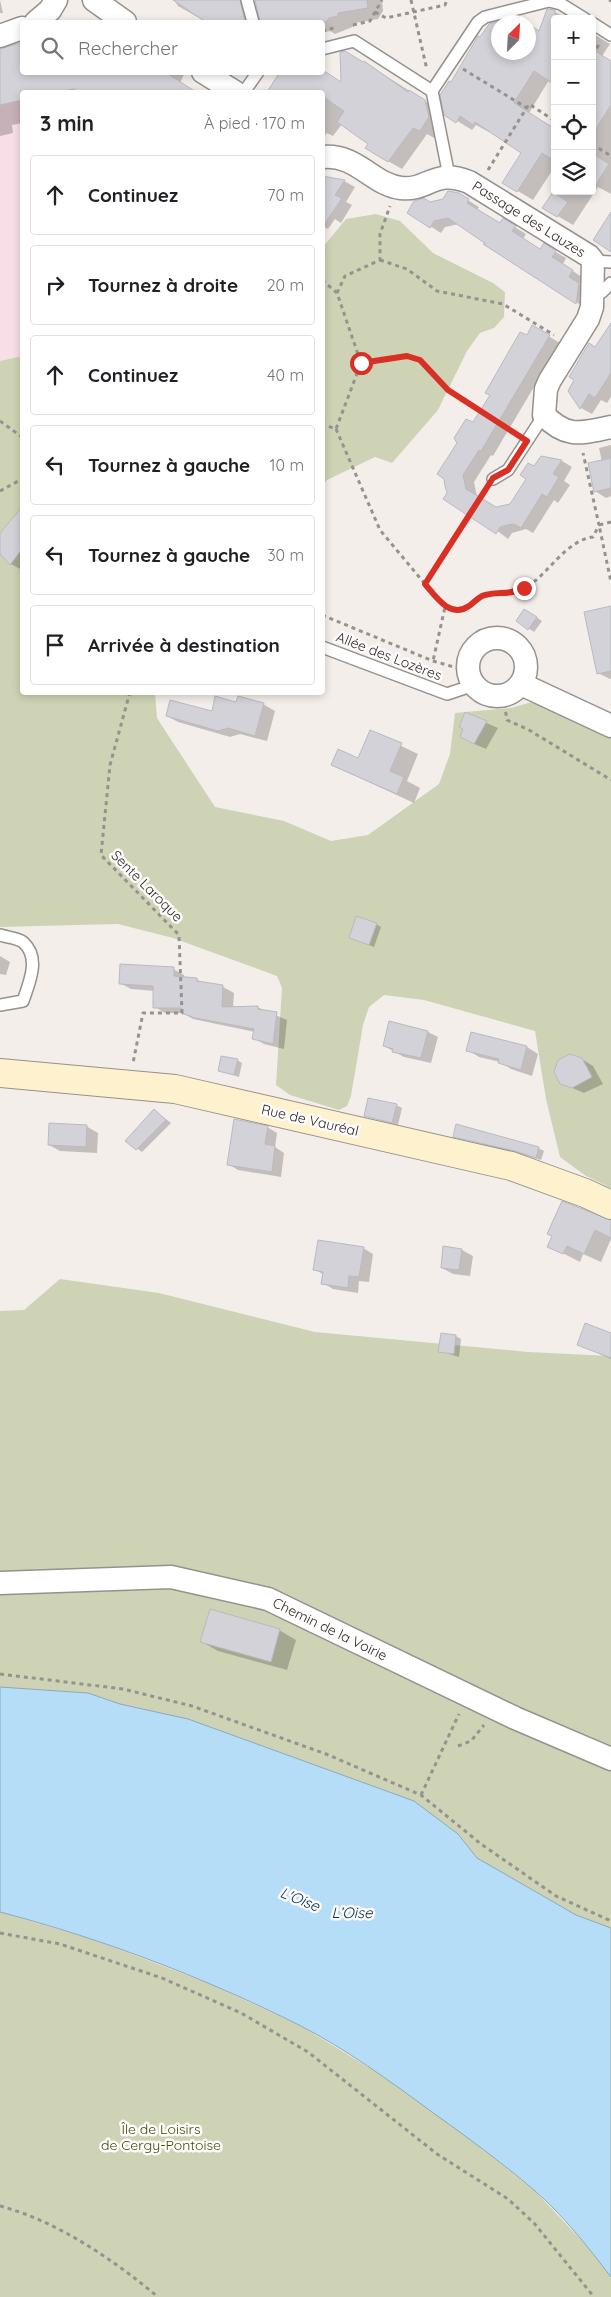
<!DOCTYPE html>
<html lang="fr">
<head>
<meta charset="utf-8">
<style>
  :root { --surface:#fff; --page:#f2f2f2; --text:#202124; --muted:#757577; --line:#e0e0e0 }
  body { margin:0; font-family:Quicksand,sans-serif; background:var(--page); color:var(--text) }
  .controls { position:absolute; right:15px; top:15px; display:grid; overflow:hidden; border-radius:5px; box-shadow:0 2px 8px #0003 }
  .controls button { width:45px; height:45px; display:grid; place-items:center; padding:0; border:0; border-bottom:1px solid var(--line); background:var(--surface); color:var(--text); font:25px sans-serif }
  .compass { position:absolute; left:491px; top:15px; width:45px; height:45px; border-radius:50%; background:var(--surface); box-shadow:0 2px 8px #0003; rotate:24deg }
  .stop { position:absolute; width:15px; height:15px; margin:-11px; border:4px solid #d93025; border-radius:50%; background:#fff }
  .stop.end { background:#d93025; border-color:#fff; box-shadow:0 1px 5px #0008 }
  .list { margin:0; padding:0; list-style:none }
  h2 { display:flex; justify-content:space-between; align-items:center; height:65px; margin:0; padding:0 20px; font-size:21px }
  h2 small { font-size:16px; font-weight:400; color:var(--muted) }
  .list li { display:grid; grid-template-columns:32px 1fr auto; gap:15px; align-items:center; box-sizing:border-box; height:80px; margin:0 10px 10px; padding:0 10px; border:1px solid var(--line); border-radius:5px }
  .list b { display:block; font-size:19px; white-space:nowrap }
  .list em { font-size:16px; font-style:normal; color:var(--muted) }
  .icon { flex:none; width:28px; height:28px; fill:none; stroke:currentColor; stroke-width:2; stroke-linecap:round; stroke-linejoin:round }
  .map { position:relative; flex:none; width:611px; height:2297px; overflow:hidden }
  .search { position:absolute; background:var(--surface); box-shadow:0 2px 8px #0003; left:20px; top:20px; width:305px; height:55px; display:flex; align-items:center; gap:12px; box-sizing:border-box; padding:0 18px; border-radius:5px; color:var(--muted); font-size:19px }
  .panel { position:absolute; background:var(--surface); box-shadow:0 2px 8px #0003; left:20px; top:90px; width:305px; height:605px; border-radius:5px }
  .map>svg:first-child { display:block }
</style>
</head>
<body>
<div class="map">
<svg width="611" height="2297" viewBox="0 0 611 2297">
  <rect width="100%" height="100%" fill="#f4eeea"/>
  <path fill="#f8dee6" d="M 20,42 L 22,72 L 165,73 L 196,92 L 22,92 L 22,356 L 0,361 L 0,47 Z"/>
  <path fill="#ced3b5" d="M 376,214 L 400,221 L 433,253 L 493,283 L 505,292 L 504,317 L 494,328 L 480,333 L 467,351 L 438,410 L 392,463 L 375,457 L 327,480 L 323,486 L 323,247 L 346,219 Z
    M 22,356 L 22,692 L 155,693 L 157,718 L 215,807 L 284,821 L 331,841 L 368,835 L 439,784 L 450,754 L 455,713 L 511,708 L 532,702 L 611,738 L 611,1188 L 586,1176 L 560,1157 L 546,1099 L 535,1031 L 424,1000 L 384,995 L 369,1007 L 363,1025 L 351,1096 L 347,1106 L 339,1110 L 290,1095 L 276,1085 L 282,988 L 277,976 L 173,938 L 118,924 L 0,927 L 0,361 Z
    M 60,1279 L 159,1293 L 315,1332 L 528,1352 L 611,1356 L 611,1928 L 576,1915 L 477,1858 L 458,1834 L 414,1801 L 188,1719 L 120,1704 L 88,1693 L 0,1687 L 0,1311 L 24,1310 Z
    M 0,1912 L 95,1940 L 210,1984 L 301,2026 L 378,2073 L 468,2137 L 535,2191 L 587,2246 L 611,2277 L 611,2297 L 0,2297 Z"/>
  <path fill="#b5ddf8" stroke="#8ca7ba" d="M 0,1687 L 88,1693 L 120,1704 L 188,1719 L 414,1801 L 458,1834 L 477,1858 L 576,1915 L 611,1928 L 611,2277 C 588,2247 563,2215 534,2190 C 501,2162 467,2137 432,2112 C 390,2081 346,2049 299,2025 C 205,1978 103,1939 0,1912 Z"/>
  <path fill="#0003" d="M 0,0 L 3,13 L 0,13 Z
    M 174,0 L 237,0 L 260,13 L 256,0 L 382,0 L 383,11 L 378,19 L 355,23 L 355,26 L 335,34 L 330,31 L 322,33 L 322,22 L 206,22 L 178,6 Z
    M 550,10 L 569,19 L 555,19 L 549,80 L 529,113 L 555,129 L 555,166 L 533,200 L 518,191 L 523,153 L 490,131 L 489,132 L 476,125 L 472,130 L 446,114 L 452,84 L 480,38 L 498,23 L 498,52 L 528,52 Z
    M 592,33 L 610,44 L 602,56 L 611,62 L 611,194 L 598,187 L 573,225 L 544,208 L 555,191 L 592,191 Z
    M 22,44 L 22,72 L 185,72 L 180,83 L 196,92 L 22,92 L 22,123 L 12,125 L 13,133 L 0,136 L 0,50 Z
    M 364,62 L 438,109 L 442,125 L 434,138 L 427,134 L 402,169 L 388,161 L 370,143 L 342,124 L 333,136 L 327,133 L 322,138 L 322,92 L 267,92 L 273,82 L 322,71 L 342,83 Z
    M 322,179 L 344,181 L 355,187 L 346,202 L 352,205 L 341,223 L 335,219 L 328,229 L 322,226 Z
    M 458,194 L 479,207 L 477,210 L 500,225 L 503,220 L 526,234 L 523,239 L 540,250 L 544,245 L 566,258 L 563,264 L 583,278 L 579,284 L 590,291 L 587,309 L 486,245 L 489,244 L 459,224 L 445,227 L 441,233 L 408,212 Z
    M 611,325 L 611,397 L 607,403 L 601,400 L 592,414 L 581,408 L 596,348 Z
    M 533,327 L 560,343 L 493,456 L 491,455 L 474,482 L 477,497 L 496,508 L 511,505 L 542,457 L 562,461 L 572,467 L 564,481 L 570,485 L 558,503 L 554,500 L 533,533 L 526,529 L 512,533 L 508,539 L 448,493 L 474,424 Z
    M 611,445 L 611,496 L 606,498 L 595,491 L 602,462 L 599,448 Z
    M 22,510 L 22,570 L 11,564 L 0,552 L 0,534 Z
    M 611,607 L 611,679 L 610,679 L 598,673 Z
    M 530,613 L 542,621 L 534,632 L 518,621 Z
    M 237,703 L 263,704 L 275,711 L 267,741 L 240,734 L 230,737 L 178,722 L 167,716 L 213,712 Z
    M 466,714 L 498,728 L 486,749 L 472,743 L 465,729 Z
    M 370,731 L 418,754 L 407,781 L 420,788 L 414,803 L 332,765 L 359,759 Z
    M 376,924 L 381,927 L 374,947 L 356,940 Z
    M 0,956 L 10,962 L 6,975 L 0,974 Z
    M 173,969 L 184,975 L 184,978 L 196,979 L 205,984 L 223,987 L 234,993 L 233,1008 L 257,1007 L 287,1020 L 284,1049 L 264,1044 L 254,1038 L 255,1032 L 193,1019 L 183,1013 L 165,1013 L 155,1007 L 155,991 L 131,989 L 120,983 Z
    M 428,1032 L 438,1037 L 431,1063 L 404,1057 L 384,1046 Z
    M 472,1033 L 527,1047 L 538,1054 L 532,1076 L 511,1069 L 500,1062 L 479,1057 L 468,1050 Z
    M 582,1059 L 593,1066 L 603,1084 L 584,1093 L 561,1083 Z
    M 237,1060 L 242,1063 L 239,1077 L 220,1071 Z
    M 396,1105 L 402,1108 L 398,1125 L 365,1116 Z
    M 154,1110 L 171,1123 L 142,1152 L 127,1141 Z
    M 86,1126 L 98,1133 L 97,1153 L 60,1151 L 49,1145 Z
    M 267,1127 L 277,1133 L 275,1147 L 284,1153 L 281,1177 L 238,1170 L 228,1164 Z
    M 454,1136 L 538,1148 L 544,1151 L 541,1160 Z
    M 611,1221 L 611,1239 L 601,1262 L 583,1254 L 580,1262 L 549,1246 Z
    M 363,1248 L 373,1254 L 369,1282 L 359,1281 L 358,1293 L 333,1289 L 323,1283 L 324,1275 L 315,1269 Z
    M 462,1250 L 473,1256 L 470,1276 L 453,1274 L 442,1268 Z
    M 611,1334 L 611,1359 L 578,1344 Z
    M 456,1336 L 461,1339 L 459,1357 L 440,1351 Z
    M 279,1630 L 296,1640 L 287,1670 L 218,1651 L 202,1642 Z"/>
  <path fill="#d2d2d8" stroke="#b9bac0" d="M 173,0 L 240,0 L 245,22 L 206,22 Z
    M 255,0 L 367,0 L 368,8 L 338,13 L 338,16 L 329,18 L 326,22 L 260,22 Z
    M 547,9 L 555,10 L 555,85 L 534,71 L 514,103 L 555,129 L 555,161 L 542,153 L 517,192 L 502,183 L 521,153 L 475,122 L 473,125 L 460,116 L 456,123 L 444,115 L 440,95 L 449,81 L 451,82 L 478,36 L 480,37 L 489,24 L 498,21 L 498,52 L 528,52 L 528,24 L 539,31 Z
    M 20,43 L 22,72 L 165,72 L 196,92 L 80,92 L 74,89 L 56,92 L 22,92 L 22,100 L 0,105 L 0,49 Z
    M 592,49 L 611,61 L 611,105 L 592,135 Z
    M 345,51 L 363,62 L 364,61 L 408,92 L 409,90 L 425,100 L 429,117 L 420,131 L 413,128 L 388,162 L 365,148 L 368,144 L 337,122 L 344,111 L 322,96 L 322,92 L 267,92 L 280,72 L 326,72 L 341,82 L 340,52 Z
    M 592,153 L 609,164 L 592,191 Z
    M 322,176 L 345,180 L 335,195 L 342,198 L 322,228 Z
    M 448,191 L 459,193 L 469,199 L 467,203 L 500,223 L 503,218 L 516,226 L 512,231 L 540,249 L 544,243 L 556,251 L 552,257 L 573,270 L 569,277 L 579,283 L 576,304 L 483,244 L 486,244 L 448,218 L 434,221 L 430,228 L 407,213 L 414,201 L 424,198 L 430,202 L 443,199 Z
    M 553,192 L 568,202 L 557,217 L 542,208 Z
    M 611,212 L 611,252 L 593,240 Z
    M 611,323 L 611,373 L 595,398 L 589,394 L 580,409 L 568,391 L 574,380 L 569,377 L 589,343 L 595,347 Z
    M 532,325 L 550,335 L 481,451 L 479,450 L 463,475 L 466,489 L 496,507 L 510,504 L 526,479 L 520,475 L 528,463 L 534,466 L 541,456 L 562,460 L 553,474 L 559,477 L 547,497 L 542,494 L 521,528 L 514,524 L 507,525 L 500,527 L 496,534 L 443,499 L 447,493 L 445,486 L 444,479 L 437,474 L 457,443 L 454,438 L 466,419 L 473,422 L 490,395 L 485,393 L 520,332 L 527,335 Z
    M 611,458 L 611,488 L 594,492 L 588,463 Z
    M 22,507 L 22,549 L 10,565 L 0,554 L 0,533 Z
    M 611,606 L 611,671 L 597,674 L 584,612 Z
    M 524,609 L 537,617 L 528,630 L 516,621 Z
    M 215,696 L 236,702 L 238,696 L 264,703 L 255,736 L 228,728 L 218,731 L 166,716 L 170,700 L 212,711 Z
    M 465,712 L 487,721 L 474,744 L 460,737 L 463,729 L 459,727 Z
    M 370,730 L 402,743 L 390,771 L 404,777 L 397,794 L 331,765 L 338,749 L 358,758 Z
    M 356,916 L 377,923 L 369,945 L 349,938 Z
    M 120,964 L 174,967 L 174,976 L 197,978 L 197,981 L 223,985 L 222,1007 L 258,1006 L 258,1009 L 277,1012 L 273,1044 L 252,1039 L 254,1029 L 195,1018 L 181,1013 L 181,1008 L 153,1008 L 153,986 L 119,984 Z
    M 389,1021 L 428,1031 L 421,1058 L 392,1052 L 393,1049 L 383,1046 Z
    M 471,1032 L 527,1046 L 521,1070 L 498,1063 L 499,1059 L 466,1051 Z
    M 570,1054 L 582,1058 L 592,1077 L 572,1088 L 560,1084 L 554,1072 L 558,1060 Z
    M 221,1056 L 238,1059 L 234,1075 L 218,1071 Z
    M 368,1098 L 397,1104 L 392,1123 L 364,1116 Z
    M 154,1109 L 166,1120 L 136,1150 L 125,1141 Z
    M 234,1119 L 268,1126 L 265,1144 L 275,1146 L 272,1172 L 227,1165 Z
    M 49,1123 L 87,1125 L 86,1147 L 48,1145 Z
    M 456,1124 L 539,1147 L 536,1158 L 515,1151 L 453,1137 Z
    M 562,1201 L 611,1220 L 611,1238 L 595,1230 L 584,1254 L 567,1246 L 563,1254 L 547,1247 L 552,1236 L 547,1234 Z
    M 318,1240 L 364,1247 L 359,1277 L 349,1276 L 348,1288 L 321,1284 L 323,1272 L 313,1270 Z
    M 443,1246 L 462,1249 L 459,1270 L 441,1268 Z
    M 585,1323 L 611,1333 L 611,1358 L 577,1345 Z
    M 441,1333 L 456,1335 L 454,1354 L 438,1352 Z
    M 210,1609 L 280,1629 L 271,1662 L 200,1642 Z"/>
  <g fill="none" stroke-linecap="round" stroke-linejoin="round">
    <g stroke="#96918d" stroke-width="14">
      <path id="lane" d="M 247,0 L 253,22
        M 592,23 L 611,35
        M 322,49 L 354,41 L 432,91 L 478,22 L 485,17 L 549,1 L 561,4 L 585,19
        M 432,91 L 449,176
        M 244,92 L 258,72
        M 593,261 L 611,262
        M 592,294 L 602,292 L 611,283
        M 493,479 L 508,470 L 544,415
        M 322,647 L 447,694 L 474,685
        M 0,935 C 6,937 18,938 23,942 C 41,958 29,983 23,1001 L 0,1005"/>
    </g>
    <g stroke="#96918d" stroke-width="25">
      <path id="street" d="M 94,0 L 125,22
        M 36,22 L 50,10 L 56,0
        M 0,36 L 22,28
        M 203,72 L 235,92
        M 322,157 C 356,153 373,185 401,188 C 429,191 434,168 469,182 L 589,256 L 593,261 L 592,307 L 588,319 L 550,380 L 546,389 L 544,415 C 567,439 581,433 611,427
        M468 667a29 29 0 1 1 58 0a29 29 0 1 1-58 0Z
        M 521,684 L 611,726
        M 0,1583 L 171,1577 L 268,1599 L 515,1718 L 611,1759"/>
    </g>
    <g stroke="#96918d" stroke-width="30">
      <path id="secondary" d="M 0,1073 L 175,1089 L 511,1166 L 585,1193 L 611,1205"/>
    </g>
    <path stroke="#96928f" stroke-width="3" stroke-dasharray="4 4" stroke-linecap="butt" d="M 411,0 L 427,70
      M 609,0 L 611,1
      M 375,12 L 386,18 L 445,5 L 447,0
      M 353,25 L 370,21 L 382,0
      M 322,31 L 334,28
      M 592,55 L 600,43
      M 463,69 L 527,108
      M 592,144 L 611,156
      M 488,170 L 529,104 L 555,121
      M 380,260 L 407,269 L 437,291 L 503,304 L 554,335
      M 322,280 L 337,293 L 361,363 L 336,429 L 322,424
      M 337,293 L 345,276 L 380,260 L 380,234 L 390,206
      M 361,363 L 407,356 L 420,360 L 448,390 L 516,434
      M 0,421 L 22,437
      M 336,429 L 380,530 L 425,584 L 486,490
      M 0,491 L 22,479
      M 611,522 L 599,525 L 611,582
      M 425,584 L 445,607 L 433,661
      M 445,607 C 468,613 465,604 483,596 C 495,590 508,598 524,589 C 548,575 566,540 593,537 L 599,525 L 583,453
      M 322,615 L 433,661 L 468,671
      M 130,692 L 110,765 L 101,855 L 179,935 L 182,1013 L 143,1013 L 133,1063
      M 503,696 L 507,720 L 529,730 L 611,780
      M 0,1674 L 123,1689 L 192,1706 L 326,1754 L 421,1795 L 481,1844 L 556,1896 L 611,1921
      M 458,1746 L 471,1741 L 484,1725
      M 421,1795 L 459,1714
      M 0,1933 L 60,1944 L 162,1978 L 241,2013 L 308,2052 L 437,2154 L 508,2199 L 534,2223 L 594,2297
      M 0,2206 C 57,2221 114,2260 158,2297"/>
    <use href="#lane" stroke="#fff" stroke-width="11"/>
    <use href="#street" stroke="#fff" stroke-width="22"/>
    <use href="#secondary" stroke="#fdf1ce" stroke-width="28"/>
  </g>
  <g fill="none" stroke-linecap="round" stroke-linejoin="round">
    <path stroke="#d93025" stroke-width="6" d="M 361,363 L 407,356 L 420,360 L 448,390 L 527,441 L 508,470 L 493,478 L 425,584 C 436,597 450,619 469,606 C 474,603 479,596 485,595 C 501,591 507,596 524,588"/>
  </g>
  <g text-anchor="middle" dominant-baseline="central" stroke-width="5" stroke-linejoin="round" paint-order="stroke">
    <g font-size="14" fill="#2b2928" stroke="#fffcfb">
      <text transform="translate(529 219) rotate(32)">Passage des Lauzes</text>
      <text transform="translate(389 656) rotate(21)">Allée des Lozères</text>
      <text transform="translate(147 886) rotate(45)">Sente Laroque</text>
      <text transform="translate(310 1120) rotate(13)">Rue de Vauréal</text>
      <text transform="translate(330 1629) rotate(26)">Chemin de la Voirie</text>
    </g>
    <g font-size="14" fill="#434903" stroke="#fffcfb">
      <text x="161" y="2129">Île de Loisirs<tspan x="161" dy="16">de Cergy-Pontoise</tspan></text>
    </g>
    <g font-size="15" font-style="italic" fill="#00344e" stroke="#fffcfb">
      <text transform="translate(300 1899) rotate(22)">L'Oise</text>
      <text x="352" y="1912">L’Oise</text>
    </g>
  </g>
</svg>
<div class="controls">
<button>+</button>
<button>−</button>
<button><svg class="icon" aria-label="locate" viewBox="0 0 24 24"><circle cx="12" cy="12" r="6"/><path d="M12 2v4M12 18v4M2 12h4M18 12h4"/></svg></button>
<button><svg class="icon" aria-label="layers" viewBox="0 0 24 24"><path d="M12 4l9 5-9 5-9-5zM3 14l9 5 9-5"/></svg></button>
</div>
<svg class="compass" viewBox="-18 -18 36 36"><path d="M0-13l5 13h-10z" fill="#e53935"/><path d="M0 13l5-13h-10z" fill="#757577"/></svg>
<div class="stop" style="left:361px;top:363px"></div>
<div class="stop end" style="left:524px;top:588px"></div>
<div class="search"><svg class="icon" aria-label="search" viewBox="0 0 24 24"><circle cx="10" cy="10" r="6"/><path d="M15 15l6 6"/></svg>Rechercher</div>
<section class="panel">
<h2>3 min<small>À pied · 170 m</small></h2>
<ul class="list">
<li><svg class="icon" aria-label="ahead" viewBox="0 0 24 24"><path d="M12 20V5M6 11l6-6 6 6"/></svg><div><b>Continuez</b></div><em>70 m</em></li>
<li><svg class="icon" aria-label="right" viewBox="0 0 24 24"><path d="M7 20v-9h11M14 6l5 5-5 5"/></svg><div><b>Tournez à droite</b></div><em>20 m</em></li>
<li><svg class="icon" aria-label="ahead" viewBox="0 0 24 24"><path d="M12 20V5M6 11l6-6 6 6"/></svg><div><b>Continuez</b></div><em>40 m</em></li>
<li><svg class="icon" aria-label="left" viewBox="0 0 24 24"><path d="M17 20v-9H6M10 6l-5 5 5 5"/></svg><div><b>Tournez à gauche</b></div><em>10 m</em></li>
<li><svg class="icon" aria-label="left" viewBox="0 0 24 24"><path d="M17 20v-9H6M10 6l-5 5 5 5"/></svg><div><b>Tournez à gauche</b></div><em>30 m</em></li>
<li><svg class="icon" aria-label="arrive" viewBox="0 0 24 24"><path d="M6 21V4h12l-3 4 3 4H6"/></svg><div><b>Arrivée à destination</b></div></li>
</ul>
</section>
</div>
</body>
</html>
